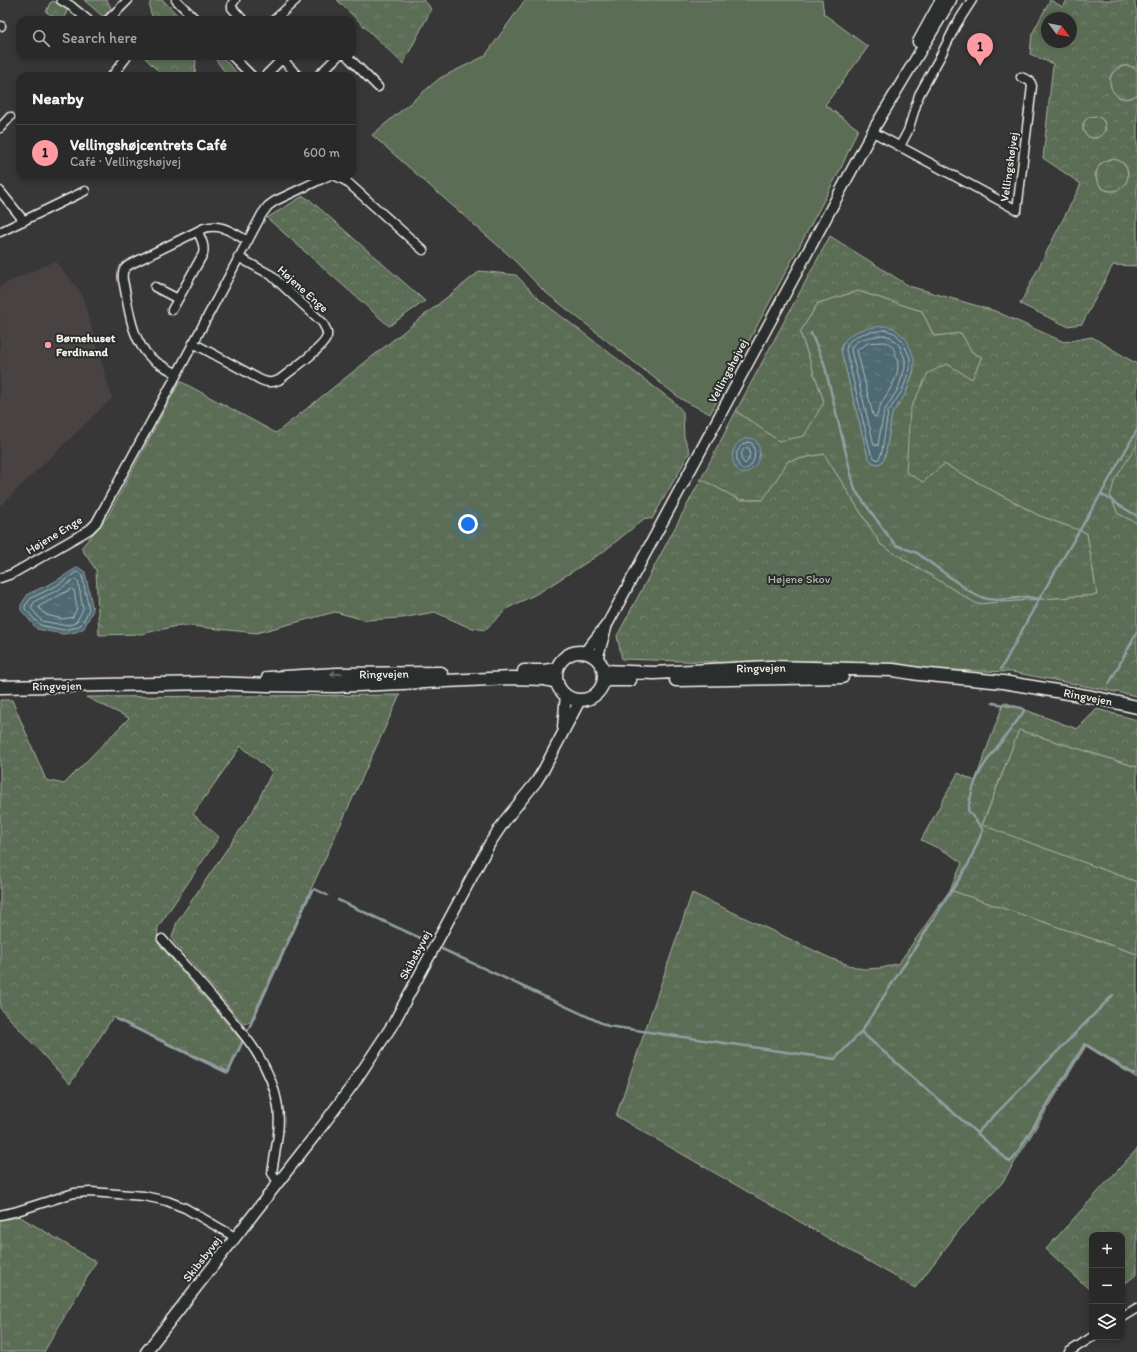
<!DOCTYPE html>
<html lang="en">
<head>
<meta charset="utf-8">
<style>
  :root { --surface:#2a2929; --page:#323131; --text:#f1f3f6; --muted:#a5a6a8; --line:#464546; --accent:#ff9aa2 }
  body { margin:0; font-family:Itim,sans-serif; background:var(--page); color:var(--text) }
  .controls { position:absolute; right:12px; bottom:12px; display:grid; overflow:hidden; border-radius:8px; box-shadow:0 2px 6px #0003 }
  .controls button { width:36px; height:36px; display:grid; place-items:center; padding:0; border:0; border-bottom:1px solid var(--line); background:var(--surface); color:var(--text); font:20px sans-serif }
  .compass { position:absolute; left:1041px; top:12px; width:36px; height:36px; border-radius:50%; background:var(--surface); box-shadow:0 2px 6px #0003; rotate:122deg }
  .you { position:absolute; left:468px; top:524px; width:14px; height:14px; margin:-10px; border:3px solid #fff; border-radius:50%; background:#1a73e8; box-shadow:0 0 0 6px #1a73e833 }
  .badge { display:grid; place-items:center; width:26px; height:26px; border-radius:50%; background:var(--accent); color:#111; font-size:13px; font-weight:700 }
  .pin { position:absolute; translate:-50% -33px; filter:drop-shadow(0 1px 2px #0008) }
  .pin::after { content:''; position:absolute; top:21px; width:14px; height:12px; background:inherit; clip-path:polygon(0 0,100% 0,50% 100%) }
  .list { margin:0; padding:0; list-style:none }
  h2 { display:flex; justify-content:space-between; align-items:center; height:52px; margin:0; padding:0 16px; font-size:17px }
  h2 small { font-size:13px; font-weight:400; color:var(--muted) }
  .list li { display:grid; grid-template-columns:26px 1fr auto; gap:12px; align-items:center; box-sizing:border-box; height:56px; padding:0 16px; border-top:1px solid var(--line) }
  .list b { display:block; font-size:15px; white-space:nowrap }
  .list p { margin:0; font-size:13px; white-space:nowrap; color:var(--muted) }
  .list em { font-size:13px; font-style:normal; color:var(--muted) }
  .icon { flex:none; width:22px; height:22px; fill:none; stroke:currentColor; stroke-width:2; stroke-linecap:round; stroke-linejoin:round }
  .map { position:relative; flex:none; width:1137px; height:1352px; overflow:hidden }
  .search { position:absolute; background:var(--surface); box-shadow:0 2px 6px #0003; left:16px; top:16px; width:340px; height:44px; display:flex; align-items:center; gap:10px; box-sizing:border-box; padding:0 14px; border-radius:12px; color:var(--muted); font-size:15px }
  .panel { position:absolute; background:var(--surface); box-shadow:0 2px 6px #0003; left:16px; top:72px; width:340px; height:108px; border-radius:12px }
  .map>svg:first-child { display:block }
</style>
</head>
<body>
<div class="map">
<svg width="1137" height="1352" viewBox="0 0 1137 1352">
  <defs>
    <pattern id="grass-tufts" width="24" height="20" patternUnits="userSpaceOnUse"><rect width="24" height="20" fill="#5b6d57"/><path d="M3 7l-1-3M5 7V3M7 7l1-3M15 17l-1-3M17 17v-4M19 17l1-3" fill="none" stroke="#73826f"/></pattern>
    <pattern id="forest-crowns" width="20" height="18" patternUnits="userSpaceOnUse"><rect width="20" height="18" fill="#5b6d57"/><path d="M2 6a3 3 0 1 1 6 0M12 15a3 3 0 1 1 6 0" fill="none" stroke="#73826f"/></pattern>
    <pattern id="water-ripples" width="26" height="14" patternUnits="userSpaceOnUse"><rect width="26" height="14" fill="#4e6973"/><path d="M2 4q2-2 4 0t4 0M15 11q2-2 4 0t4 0" fill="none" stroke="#687f87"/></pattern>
  </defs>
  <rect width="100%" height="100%" fill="#383737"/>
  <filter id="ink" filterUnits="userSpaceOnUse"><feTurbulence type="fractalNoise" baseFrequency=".025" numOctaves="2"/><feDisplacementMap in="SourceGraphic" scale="8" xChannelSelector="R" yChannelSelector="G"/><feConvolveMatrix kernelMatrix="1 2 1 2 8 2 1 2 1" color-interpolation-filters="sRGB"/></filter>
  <g filter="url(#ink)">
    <path fill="#494242" d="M 55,261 L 81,292 L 112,398 L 0,506 L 0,286 Z"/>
    <path fill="url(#grass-tufts)" stroke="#a8afa0" fill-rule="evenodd" d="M 337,0 L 424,0 L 429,6 L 431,10 L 403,64 Z
      M 1124,66 L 1130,66 L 1137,70 L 1137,95 C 1113,109 1097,74 1124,66 Z
      M1083 127a11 11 0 1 1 22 0a11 11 0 1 1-22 0Z
      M1096 175a16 16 0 1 1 32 0a16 16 0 1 1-32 0Z
      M 480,271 L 516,275 L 540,300 L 674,402 L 683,412 L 684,437 L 690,452 L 652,519 L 645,518 L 603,552 L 540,592 L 508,608 L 485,630 L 468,627 L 435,612 L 402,618 L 365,620 L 335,612 L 256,633 L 181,625 L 141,634 L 99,635 L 96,570 L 81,548 L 108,516 L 180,381 L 276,433 Z
      M 858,291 L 922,311 L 934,336 L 961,333 L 972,352 L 982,356 L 972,380 L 947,364 L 923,482 L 944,464 L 1038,515 L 1087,533 L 1097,595 L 977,604 L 881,545 L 824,454 L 788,461 L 764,500 L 740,500 L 701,479 L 736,411 L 779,441 L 824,402 L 800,332 L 818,303 ZM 843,343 L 914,370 L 906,393 L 892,414 L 886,452 L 884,459 L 881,463 L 877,464 L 872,462 L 868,457 L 841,350 Z
      M 1137,445 L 1137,523 L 1118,514 L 1110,496 L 1114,479 Z
      M 1019,730 L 1137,767 L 1137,882 L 982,826 Z
      M 950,890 L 1137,954 L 1137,1078 L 1086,1046 L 1002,1183 L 960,1229 L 915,1288 L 616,1116 L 692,893 L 830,958 L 849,965 L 863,969 L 882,968 L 899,963 Z
      M 17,1215 L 96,1262 L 44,1352 L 0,1352 L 0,1219 Z"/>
    <path fill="url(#forest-crowns)" stroke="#a8afa0" fill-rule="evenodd" d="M 84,0 L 107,0 L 111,8 L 105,16 L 101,15 Z
      M 151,0 L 163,0 L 182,20 L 155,20 C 150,14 148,7 151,0 Z
      M 1050,0 L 1063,7 L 1067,0 L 1135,0 L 1135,6 L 1137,11 L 1137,70 C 1133,66 1128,65 1122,66 C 1098,72 1113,111 1137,95 L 1137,266 L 1113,265 L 1082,324 L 1067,326 L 1020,304 L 1081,184 L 1043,158 L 1053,64 L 1030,54 L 1032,34 ZM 1047,18 L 1071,18 L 1071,42 L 1047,42 ZM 1096,116 C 1100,117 1104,119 1105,124 C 1110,141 1080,145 1083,123 L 1088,117 ZM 1110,159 C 1117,159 1123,161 1126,167 C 1137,189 1100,205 1095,174 L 1100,164 Z
      M 53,1 L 67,9 L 67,11 L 63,20 L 60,20 L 46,12 L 50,3 Z
      M 143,56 L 157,56 L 164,58 L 171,56 L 191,56 L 196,59 L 195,76 L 163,76 Z
      M 213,56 L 221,56 L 240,76 L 228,76 Z
      M 303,196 L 310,200 L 425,301 L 389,326 L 267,218 Z
      M 830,236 L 909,286 L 995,311 L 1064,342 L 1092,337 L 1137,364 L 1137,445 L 1115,479 L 1110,496 L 1118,514 L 1137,523 L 1137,696 L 1012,672 L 622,659 L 617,636 L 701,479 L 740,500 L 763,500 L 788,461 L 824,454 L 881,545 L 977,604 L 1097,595 L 1087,533 L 1038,515 L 944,464 L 923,482 L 906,472 L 910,410 L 928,373 L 947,364 L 972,379 L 982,357 L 972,352 L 961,333 L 934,336 L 922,311 L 858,291 L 818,303 L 800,332 L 824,402 L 804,436 L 779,441 L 736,411 Z
      M 400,695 L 250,1022 L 244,1024 L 174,942 L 172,937 L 177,922 L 253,811 L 272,772 L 241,746 L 193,814 L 219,837 L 158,927 L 157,942 L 242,1041 L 228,1071 L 113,1017 L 70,1084 L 0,1008 L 0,700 L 12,700 L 46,780 L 64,784 L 129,718 L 86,697 Z
      M 1004,702 L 1077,729 L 1097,709 L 1137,720 L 1137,767 L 1019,730 L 982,825 L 1137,882 L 1137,954 L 950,890 L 962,863 L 948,853 L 921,840 L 958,773 L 975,781 Z
      M 1137,1149 L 1137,1274 L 1122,1286 L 1122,1235 L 1092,1235 L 1092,1292 L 1046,1249 Z"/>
    <path fill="#5b6d57" stroke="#a8afa0" d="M 525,0 L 822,0 L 824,14 L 868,47 L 825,105 L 858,129 L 841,168 L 710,414 L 681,399 L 544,291 L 511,257 L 372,135 L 440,78 L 485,56 Z"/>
    <path fill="url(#water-ripples)" stroke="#909fa2" d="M 885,326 L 894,328 L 907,340 L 914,358 L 914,369 L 906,393 L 892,414 L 886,452 L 884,459 L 881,463 L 877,464 L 872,462 L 868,457 L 841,350 C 845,330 867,328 885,326 Z
      M 747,438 L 754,439 C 756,441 758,445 759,447 C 762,460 753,472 742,474 C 728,463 729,444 747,438 Z
      M 78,567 L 85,572 L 93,610 L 84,628 L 76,632 L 63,634 L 37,629 L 21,610 L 21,605 L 28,594 L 54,582 Z"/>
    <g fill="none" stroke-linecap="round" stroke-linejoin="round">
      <path stroke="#b2bbb9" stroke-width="1" d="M 885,330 L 895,333 L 903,342 L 910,358 L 910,369 L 902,391 L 888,412 L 882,451 L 880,457 L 877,460 L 871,454 L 846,350 C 848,333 871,332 885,330 Z
        M 884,335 L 891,337 L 899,345 L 905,359 L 905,368 L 898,389 L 884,411 L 878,445 L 876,446 L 874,445 L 851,350 C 853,337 874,337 884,335 Z
        M 884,342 C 890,342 893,347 895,352 C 906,380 882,392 877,416 L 875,417 L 873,415 L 857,350 L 868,343 Z
        M 747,442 L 752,443 C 757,452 755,468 743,470 C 733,463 735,446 747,442 Z
        M 745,448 L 749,448 C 751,453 749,461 745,464 L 741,459 L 742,452 Z
        M 77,572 L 82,575 L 89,609 L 85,618 L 81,625 L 74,628 L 63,630 L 40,625 L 25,609 L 25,606 L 31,598 L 56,586 Z
        M 75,579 L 78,581 L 83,609 L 77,621 L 73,624 L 63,625 L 42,621 L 31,608 L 35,601 L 58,590 Z
        M 72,589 L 74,590 L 77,608 L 73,617 L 63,619 L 46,615 L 39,608 L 40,606 Z"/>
      <path stroke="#909fa2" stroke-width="2.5" d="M 811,333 L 824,363 L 855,490 L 889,537 L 896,545 L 917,553 L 966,589 L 978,596 L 988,599 L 997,600 L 1027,597 L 1039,599
        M 1101,494 L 1137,430
        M 1001,669 L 1039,599 L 1101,494 L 1137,516
        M 1109,684 L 1137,632
        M 338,900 L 420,938
        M 442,949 L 608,1026 L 835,1059 L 861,1032 L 968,865 L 983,830 C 979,823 972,817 968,810 C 970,798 973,785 979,774 C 991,751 1010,733 1024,711 L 1022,708 L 993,703
        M 116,1019 L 228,1073 L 242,1043
        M 248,1030 L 311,892 L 315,889 L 327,895
        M 861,1032 L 1010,1162 L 1014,1158 L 1085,1044 L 1134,1074
        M 977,1133 L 1113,995"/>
      <g stroke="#f4f1e8" stroke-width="11">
        <path id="minor" d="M 61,0 L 71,6 L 88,20
          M 176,0 L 196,20
          M 235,0 L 232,4 L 232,8 L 243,20
          M 108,20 L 128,0
          M 274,20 L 296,0
          M 0,26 L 1,26
          M 232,56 L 252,76
          M 347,56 L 378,87
          M 282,59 L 298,76
          M 112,76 L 126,58 L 124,56
          M 265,76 L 282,59 L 279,56
          M 318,76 L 338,56
          M 0,128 L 10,117
          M 873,132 L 1017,210 L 1032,86 L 1030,81 L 1021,77
          M 900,146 L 908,131 L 919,95 L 940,57 L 956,25 L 972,0
          M 336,176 L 346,181 L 423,250
          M 0,191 L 24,221
          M 0,232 L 85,191
          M 155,287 L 178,299
          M 172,310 L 203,254 C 205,245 201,239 198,232
          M 193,343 L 261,380 C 268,383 272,383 279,380 C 289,372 325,347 327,336 C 328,330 324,326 322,322 L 271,275 L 238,257
          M 177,374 C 169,369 158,364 151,358 C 130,338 129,307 123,280 C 122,272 123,268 131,264 L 204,228 C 222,223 233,233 248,241
          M 0,578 L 12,574 L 82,534 L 90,529 L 96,523 L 177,374 L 262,214 L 268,206 L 275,201 L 328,176
          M 162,939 C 179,959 197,979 214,999 C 241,1030 272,1064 278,1107 C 281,1129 275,1151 272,1173 L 278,1182
          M 0,1215 L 14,1212 L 74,1193 L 91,1192 L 144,1196 L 167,1201 L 185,1208 L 235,1237
          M 1122,1317 L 1137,1308
          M 1069,1352 L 1092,1337"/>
      </g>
      <g stroke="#f4f1e8" stroke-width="13">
        <path id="tertiary" d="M 918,42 L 941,0
          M 585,652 L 608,623 L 876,125 L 951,0
          M 597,659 L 606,628
          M 563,727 L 566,695
          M 146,1352 L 323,1125 L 354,1083 L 393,1024 L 490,843 L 506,819 L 536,782 L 544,769 L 580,700"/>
      </g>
      <g stroke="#f4f1e8" stroke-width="15">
        <path id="secondary" d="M556 676a24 24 0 1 1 48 0a24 24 0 1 1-48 0Z
          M 524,671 L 544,671 L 557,669
          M 604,671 L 654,673 L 770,667 L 893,670 L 919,674 L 1003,682 L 1092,697 L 1137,707
          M 268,678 L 337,674 L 441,673
          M 604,680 L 630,680
          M 676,680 L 842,677
          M 0,687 L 211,683 L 268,685 L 335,686 L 512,678 L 544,679 L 557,682"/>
      </g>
      <use href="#minor" stroke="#2a2d2e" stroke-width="8"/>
      <use href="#tertiary" stroke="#2a2d2e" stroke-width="10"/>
      <use href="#secondary" stroke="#2a2d2e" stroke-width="12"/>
    </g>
    <defs><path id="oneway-shaft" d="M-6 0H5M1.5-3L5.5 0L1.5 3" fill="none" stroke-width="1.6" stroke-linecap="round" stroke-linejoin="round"/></defs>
    <use stroke="#71726f" href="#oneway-shaft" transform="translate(336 674) rotate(178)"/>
  </g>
  <circle fill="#ff9aa2" stroke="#2a2d2e" stroke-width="1.5" cx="48" cy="345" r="4"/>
  <g text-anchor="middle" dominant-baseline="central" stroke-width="4" stroke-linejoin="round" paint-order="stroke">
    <g font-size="12" fill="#f4f1e8" stroke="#2a2d2e">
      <text transform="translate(1009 167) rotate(-82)">Vellingshøjvej</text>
      <text transform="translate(303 289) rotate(42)">Højene Enge</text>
      <text transform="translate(728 371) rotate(-62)">Vellingshøjvej</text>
      <text transform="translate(54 535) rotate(-31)">Højene Enge</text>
      <text transform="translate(761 668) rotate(-1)">Ringvejen</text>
      <text transform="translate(384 674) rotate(-1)">Ringvejen</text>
      <text transform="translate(57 686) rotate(-1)">Ringvejen</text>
      <text transform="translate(1088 697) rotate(11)">Ringvejen</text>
      <text transform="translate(415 955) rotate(-62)">Skibsbyvej</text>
      <text transform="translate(202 1259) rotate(-52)">Skibsbyvej</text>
    </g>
    <g font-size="12" font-weight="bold" fill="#f4f1e8" stroke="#2a2d2e" text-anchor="start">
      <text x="56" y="338">Børnehuset<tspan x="56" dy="14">Ferdinand</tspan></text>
    </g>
    <g font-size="12" fill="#afb6a7" stroke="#2a2d2e">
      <text x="799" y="579">Højene Skov</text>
    </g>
  </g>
</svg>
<div class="controls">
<button>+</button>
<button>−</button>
<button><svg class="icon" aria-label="layers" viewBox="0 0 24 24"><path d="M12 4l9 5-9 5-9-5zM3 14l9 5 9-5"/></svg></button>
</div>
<svg class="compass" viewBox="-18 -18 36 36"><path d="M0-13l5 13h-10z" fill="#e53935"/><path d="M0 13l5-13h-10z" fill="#a5a6a8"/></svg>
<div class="you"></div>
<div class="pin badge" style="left:980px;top:66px">1</div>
<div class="search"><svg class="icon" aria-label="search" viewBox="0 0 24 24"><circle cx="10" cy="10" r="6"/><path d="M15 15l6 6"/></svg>Search here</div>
<section class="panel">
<h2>Nearby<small></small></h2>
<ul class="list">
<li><span class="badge">1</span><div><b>Vellingshøjcentrets Café</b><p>Café · Vellingshøjvej</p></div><em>600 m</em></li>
</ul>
</section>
</div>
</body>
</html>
